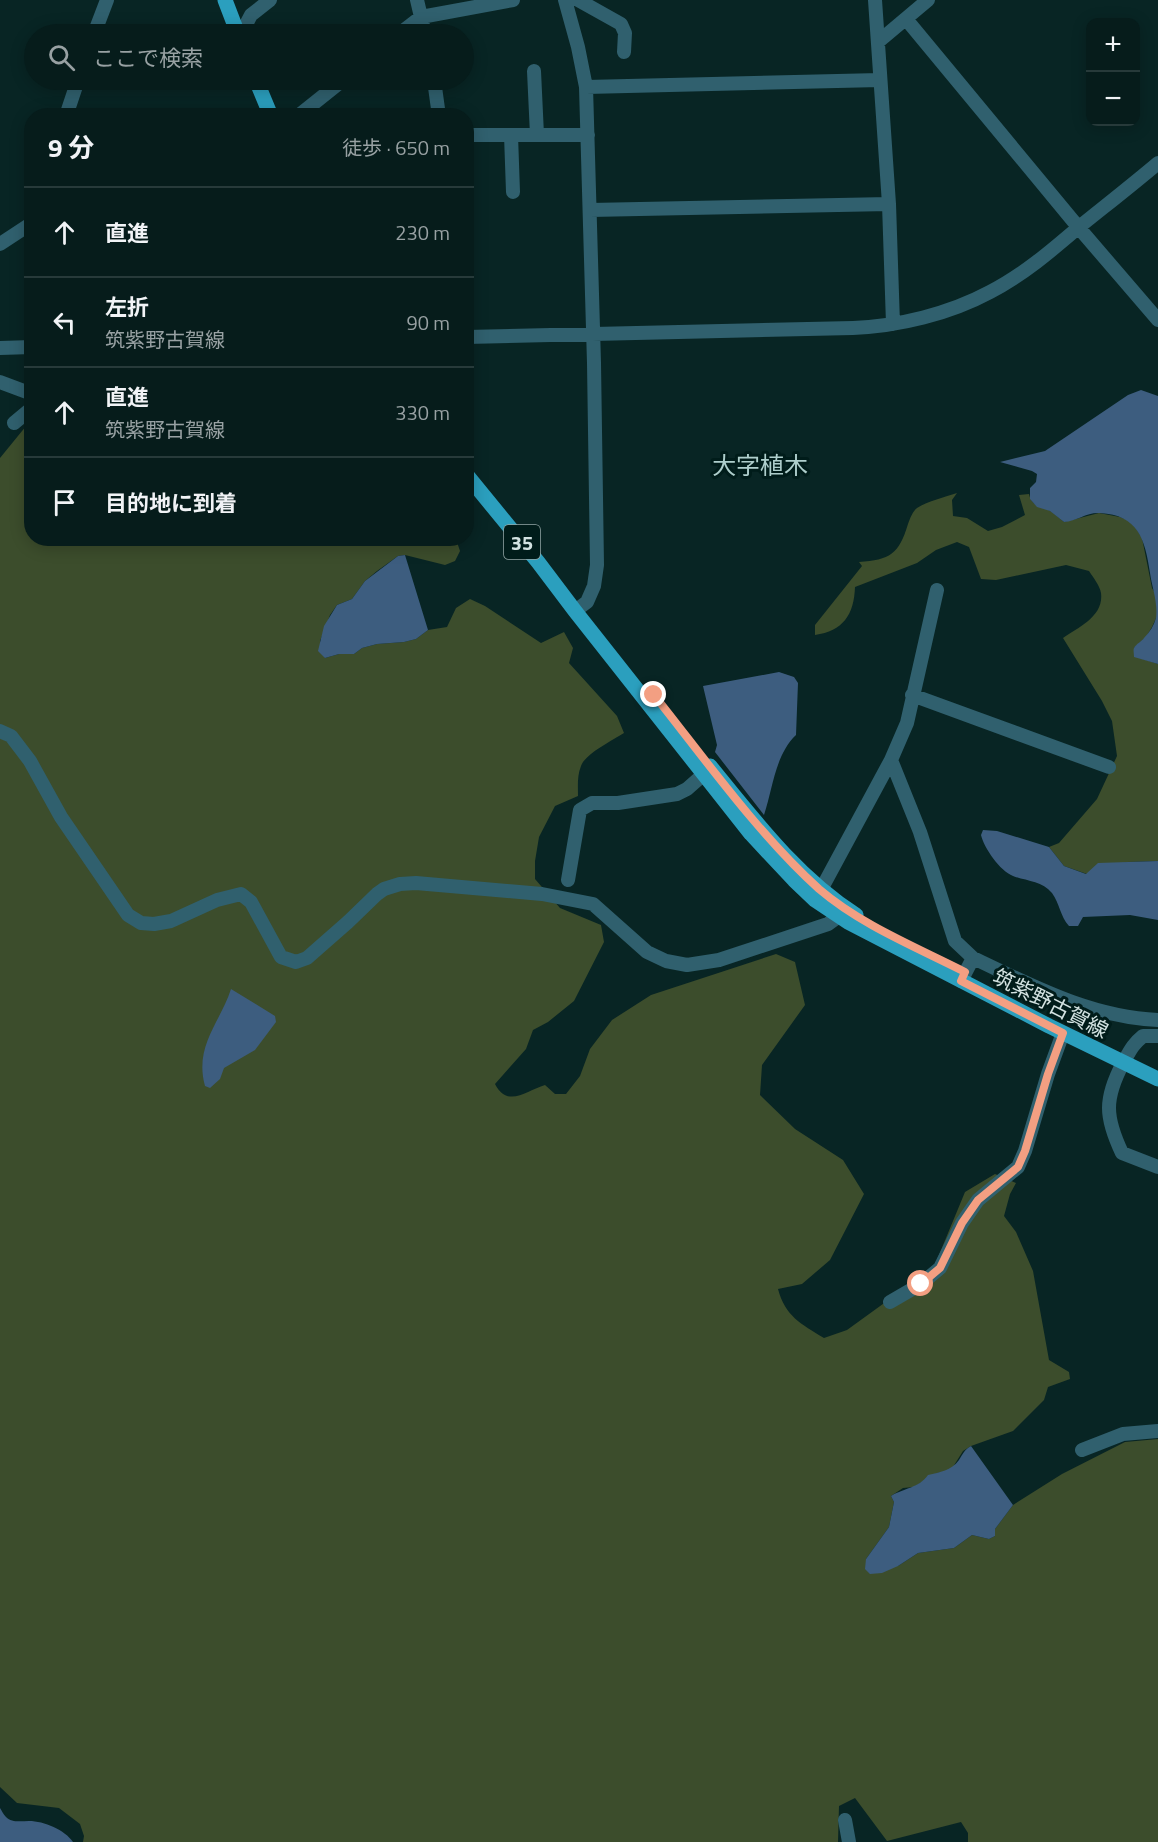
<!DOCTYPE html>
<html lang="ja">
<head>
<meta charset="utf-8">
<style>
  :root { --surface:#061c1b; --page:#142928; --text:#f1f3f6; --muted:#98a1a3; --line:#273a3a }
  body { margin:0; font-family:"Titillium Web","Noto Sans JP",sans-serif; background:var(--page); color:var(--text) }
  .controls { position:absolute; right:18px; top:18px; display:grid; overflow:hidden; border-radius:12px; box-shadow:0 3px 15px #0003 }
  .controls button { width:54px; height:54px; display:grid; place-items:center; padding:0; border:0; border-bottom:2px solid var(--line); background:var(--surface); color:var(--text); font:30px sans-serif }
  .stop { position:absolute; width:18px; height:18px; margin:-14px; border:4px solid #f39f82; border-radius:50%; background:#fff }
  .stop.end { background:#f39f82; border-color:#fff; box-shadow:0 2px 6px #0008 }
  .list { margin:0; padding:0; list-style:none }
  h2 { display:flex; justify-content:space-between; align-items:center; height:78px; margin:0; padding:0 24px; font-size:26px }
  h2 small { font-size:20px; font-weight:400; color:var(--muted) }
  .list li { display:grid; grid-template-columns:39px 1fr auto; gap:18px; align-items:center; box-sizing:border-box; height:90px; padding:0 24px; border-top:2px solid var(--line) }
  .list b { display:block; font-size:22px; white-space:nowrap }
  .list p { margin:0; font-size:20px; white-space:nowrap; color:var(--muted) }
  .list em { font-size:20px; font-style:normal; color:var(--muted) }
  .icon { flex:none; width:33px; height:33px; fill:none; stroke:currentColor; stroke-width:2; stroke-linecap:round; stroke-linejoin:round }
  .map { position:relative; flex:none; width:1158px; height:1842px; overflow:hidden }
  .search { position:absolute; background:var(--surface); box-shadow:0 3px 15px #0003; left:24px; top:24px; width:450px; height:66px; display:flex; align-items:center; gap:15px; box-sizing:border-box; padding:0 21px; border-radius:33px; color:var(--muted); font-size:22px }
  .panel { position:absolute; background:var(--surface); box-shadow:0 3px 15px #0003; left:24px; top:108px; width:450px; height:438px; border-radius:24px }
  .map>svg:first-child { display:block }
</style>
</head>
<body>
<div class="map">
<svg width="1158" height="1842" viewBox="0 0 1158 1842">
  <rect width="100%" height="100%" fill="#082524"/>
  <path fill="#3c4d2c" d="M 31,420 L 32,538 L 456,539 L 460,551 L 455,561 L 445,565 L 405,555 L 398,556 L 377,571 L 365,581 L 352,599 L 337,605 L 330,615 L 320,641 L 325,658 L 339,654 L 354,654 L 362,648 L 377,644 L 404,642 L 416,639 L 428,630 L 447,627 L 456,608 L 470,599 L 485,606 L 541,643 L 564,632 L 573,648 L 569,663 L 617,716 L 624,733 C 613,740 585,754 581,766 C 577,776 578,786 578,796 L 555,806 L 539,837 L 535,861 L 535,879 L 560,908 L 601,925 L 604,942 L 574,1001 L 548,1022 L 533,1030 L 526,1049 L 495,1084 C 508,1109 527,1090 545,1085 L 555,1094 L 566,1094 L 580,1076 L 590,1049 L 612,1020 L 651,995 L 776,954 L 795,962 L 805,1005 L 762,1065 L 760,1095 L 795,1129 L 843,1160 L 864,1194 L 830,1260 L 802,1284 L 778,1289 C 785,1316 801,1324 824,1338 L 847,1330 L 934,1267 L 965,1192 L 995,1174 L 1016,1183 L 1010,1194 L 1004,1216 L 1016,1232 L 1033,1271 L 1049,1360 L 1069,1372 L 1070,1379 L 1048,1387 L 1044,1400 L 1013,1431 L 971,1446 L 963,1451 L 953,1467 L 945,1472 L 937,1473 L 914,1487 L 903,1488 L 891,1496 L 894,1502 L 889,1527 L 866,1559 L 898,1566 L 918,1553 L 954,1548 L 972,1535 L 989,1539 L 995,1536 L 995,1529 L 1013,1505 L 1062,1474 L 1125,1442 L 1158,1439 L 1158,1842 L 968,1842 L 968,1833 L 961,1822 L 887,1841 L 855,1798 L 839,1806 L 838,1842 L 83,1842 L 84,1836 L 80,1824 L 59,1808 L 17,1803 L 0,1787 L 0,458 Z
    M 957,493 L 952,500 L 953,516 L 967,518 L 988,531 L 1002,527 L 1025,515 L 1019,495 L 1029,494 C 1032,508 1043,506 1052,512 C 1056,515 1060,519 1064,522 L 1099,513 L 1120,517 L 1132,522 L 1142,538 L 1152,588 L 1157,596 L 1157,616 L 1152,627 L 1146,637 L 1134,648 L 1134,656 L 1158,664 L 1158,861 L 1128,862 L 1087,874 L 1064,866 L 1049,847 L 1059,843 L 1097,799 L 1117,756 L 1112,721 L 1102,701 L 1063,638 C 1079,627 1104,616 1101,593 C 1100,586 1093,577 1089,571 L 1066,565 L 996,580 L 981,579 L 969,547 L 957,542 L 936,550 L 917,563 L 855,587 C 854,615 843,631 815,635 L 815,625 L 862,566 L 859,562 C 890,560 899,554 908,524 C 910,518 913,511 917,508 C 928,501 945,497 957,493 Z"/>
  <path fill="#3d5d7f" d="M 1141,390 L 1158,396 L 1158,664 L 1134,657 C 1134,654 1133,650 1134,648 C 1136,644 1142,641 1144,638 C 1150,632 1154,625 1156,618 C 1158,602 1152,588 1150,573 C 1145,539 1138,515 1100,513 C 1087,512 1077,521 1064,522 L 1050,511 L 1037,507 L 1030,499 L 1030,488 L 1036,482 L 1037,474 L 1032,471 L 1000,462 L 1045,451 L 1128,395 Z
    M 405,555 L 428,630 L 416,639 L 404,642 L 377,644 L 362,648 L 354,654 L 339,654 L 325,658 L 318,651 L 324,626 L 337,605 L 352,599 L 365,581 L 398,556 Z
    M 779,672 L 794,677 L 798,683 L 796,735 C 775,755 773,788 764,815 L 715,752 L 717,745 L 703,686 Z
    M 983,830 L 997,831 L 1049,847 L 1064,866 L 1086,874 L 1098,863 L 1158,861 L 1158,920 L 1130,915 L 1083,917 L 1078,926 L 1069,926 C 1060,916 1060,904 1052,893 C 1042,881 1026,881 1013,876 C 1000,871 984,848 981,835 Z
    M 231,989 L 275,1016 L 276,1022 L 255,1050 L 224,1068 L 220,1079 L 210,1088 L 205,1086 C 194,1046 220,1023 231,989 Z
    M 971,1446 L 1013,1505 L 995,1529 L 995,1536 L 989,1539 L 972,1535 L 954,1548 L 918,1553 L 898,1566 L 882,1573 L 870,1574 L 865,1569 L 866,1559 L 889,1527 L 894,1502 L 891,1496 C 904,1488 919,1488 928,1475 C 940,1472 951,1471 959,1460 C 963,1454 964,1450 971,1446 Z
    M 0,1808 C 2,1811 3,1814 6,1817 C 12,1823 21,1821 29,1821 C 44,1821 65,1830 73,1842 L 0,1842 Z"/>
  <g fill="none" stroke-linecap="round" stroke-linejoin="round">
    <path stroke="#30606e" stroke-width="14" d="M 417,0 L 425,34
      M 565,0 L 578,47 L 586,87 L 594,363 L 597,565 L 594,586 L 587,602 L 575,611
      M 578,0 L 621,24 L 625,33 L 624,52
      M 875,0 L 889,204 L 893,324
      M 906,19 L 1079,228 L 1158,320
      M 94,34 L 107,0
      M 241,34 L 251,15 L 270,0
      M 399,34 L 421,17 L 513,0
      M 878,42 L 928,0
      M 534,71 L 537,135
      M 434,80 L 439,116
      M 586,87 L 880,80
      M 66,116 L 78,80
      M 298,116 L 343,80
      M 466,135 L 588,135
      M 511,135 L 513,192
      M 590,210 L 889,204
      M 0,244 L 32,223
      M 466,337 L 853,328 C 899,326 949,314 990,292 C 1023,275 1051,251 1079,227 C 1105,206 1132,185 1158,163
      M 0,348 L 32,347
      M 0,382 L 32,394
      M 14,423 L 32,408
      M 912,695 L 1109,767
      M 0,731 L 11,736 L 30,761 L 61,817 L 128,915 L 141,923 L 154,924 L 171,921 L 217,900 L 241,894 L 251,902 L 281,957 L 296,962 L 307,958 L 348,922 L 377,894 L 384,889 L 400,884 L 416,883 L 542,894 L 593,904 L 647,952 L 666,961 L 687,965 L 719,960 L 828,924 L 839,916 L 843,909
      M 891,760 L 920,832 L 955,941 L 973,958 L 961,981
      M 568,880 L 580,810 L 592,803 L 618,803 L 677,794 L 687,789 L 704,774
      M 816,899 L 891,760 L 907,723 L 937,590
      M 973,958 C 1033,986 1090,1017 1158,1020
      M 1158,1036 L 1143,1036 C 1132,1045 1130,1051 1123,1063 C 1104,1099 1105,1117 1122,1153 L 1158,1167
      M 890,1302 L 921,1284 L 940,1268 L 962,1223 L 978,1200 L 1018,1167 L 1025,1151 L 1048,1074 L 1063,1033
      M 1082,1450 L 1123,1434 L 1158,1431
      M 845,1820 L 849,1842"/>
    <path stroke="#2b9fbe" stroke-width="15" d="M 225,0 L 238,34
      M 256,80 L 271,116
      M 466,474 L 538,562 L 575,611 L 751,834 L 794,880 L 815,900 L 848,922 L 1049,1026 L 1158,1079
      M 710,766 C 754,820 797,877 856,915"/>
  </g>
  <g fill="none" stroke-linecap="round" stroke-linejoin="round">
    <path stroke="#f39f82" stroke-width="8" d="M 654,695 C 705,759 759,835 819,889 C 861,925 916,947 965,972 L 961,981 L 1063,1033 L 1048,1074 L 1025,1151 L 1018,1167 L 978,1200 L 962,1223 L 940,1268 L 921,1284"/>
  </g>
  <g text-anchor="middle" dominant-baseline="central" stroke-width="6" stroke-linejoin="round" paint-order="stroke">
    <rect fill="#001c1a" stroke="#94a7a6" stroke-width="1.5" x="504" y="525" width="36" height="34" rx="4.5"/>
    <g font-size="20" font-weight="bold" fill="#d3e3e2">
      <text x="522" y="542">35</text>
    </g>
    <g font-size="21" fill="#d3e3e2" stroke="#001c1a">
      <text transform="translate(1051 1003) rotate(27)">筑紫野古賀線</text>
    </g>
    <g font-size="24" fill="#aececc" stroke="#001c1a">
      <text x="760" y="465">大字植木</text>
    </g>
  </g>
</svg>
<div class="controls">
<button>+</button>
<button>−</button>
</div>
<div class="stop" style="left:921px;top:1284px"></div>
<div class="stop end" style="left:654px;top:695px"></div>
<div class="search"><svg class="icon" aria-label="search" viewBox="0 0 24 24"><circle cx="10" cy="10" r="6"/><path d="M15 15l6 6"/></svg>ここで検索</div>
<section class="panel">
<h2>9 分<small>徒歩 · 650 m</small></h2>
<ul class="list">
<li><svg class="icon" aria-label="ahead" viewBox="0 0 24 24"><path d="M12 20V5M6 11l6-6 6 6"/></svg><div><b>直進</b></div><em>230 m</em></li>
<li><svg class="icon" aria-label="left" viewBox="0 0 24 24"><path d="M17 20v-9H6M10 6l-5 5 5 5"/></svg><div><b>左折</b><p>筑紫野古賀線</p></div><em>90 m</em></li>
<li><svg class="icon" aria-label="ahead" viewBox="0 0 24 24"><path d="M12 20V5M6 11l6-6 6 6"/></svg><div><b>直進</b><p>筑紫野古賀線</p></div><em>330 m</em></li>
<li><svg class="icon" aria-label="arrive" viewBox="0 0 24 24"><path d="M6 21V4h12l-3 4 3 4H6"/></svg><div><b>目的地に到着</b></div></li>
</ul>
</section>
</div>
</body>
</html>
